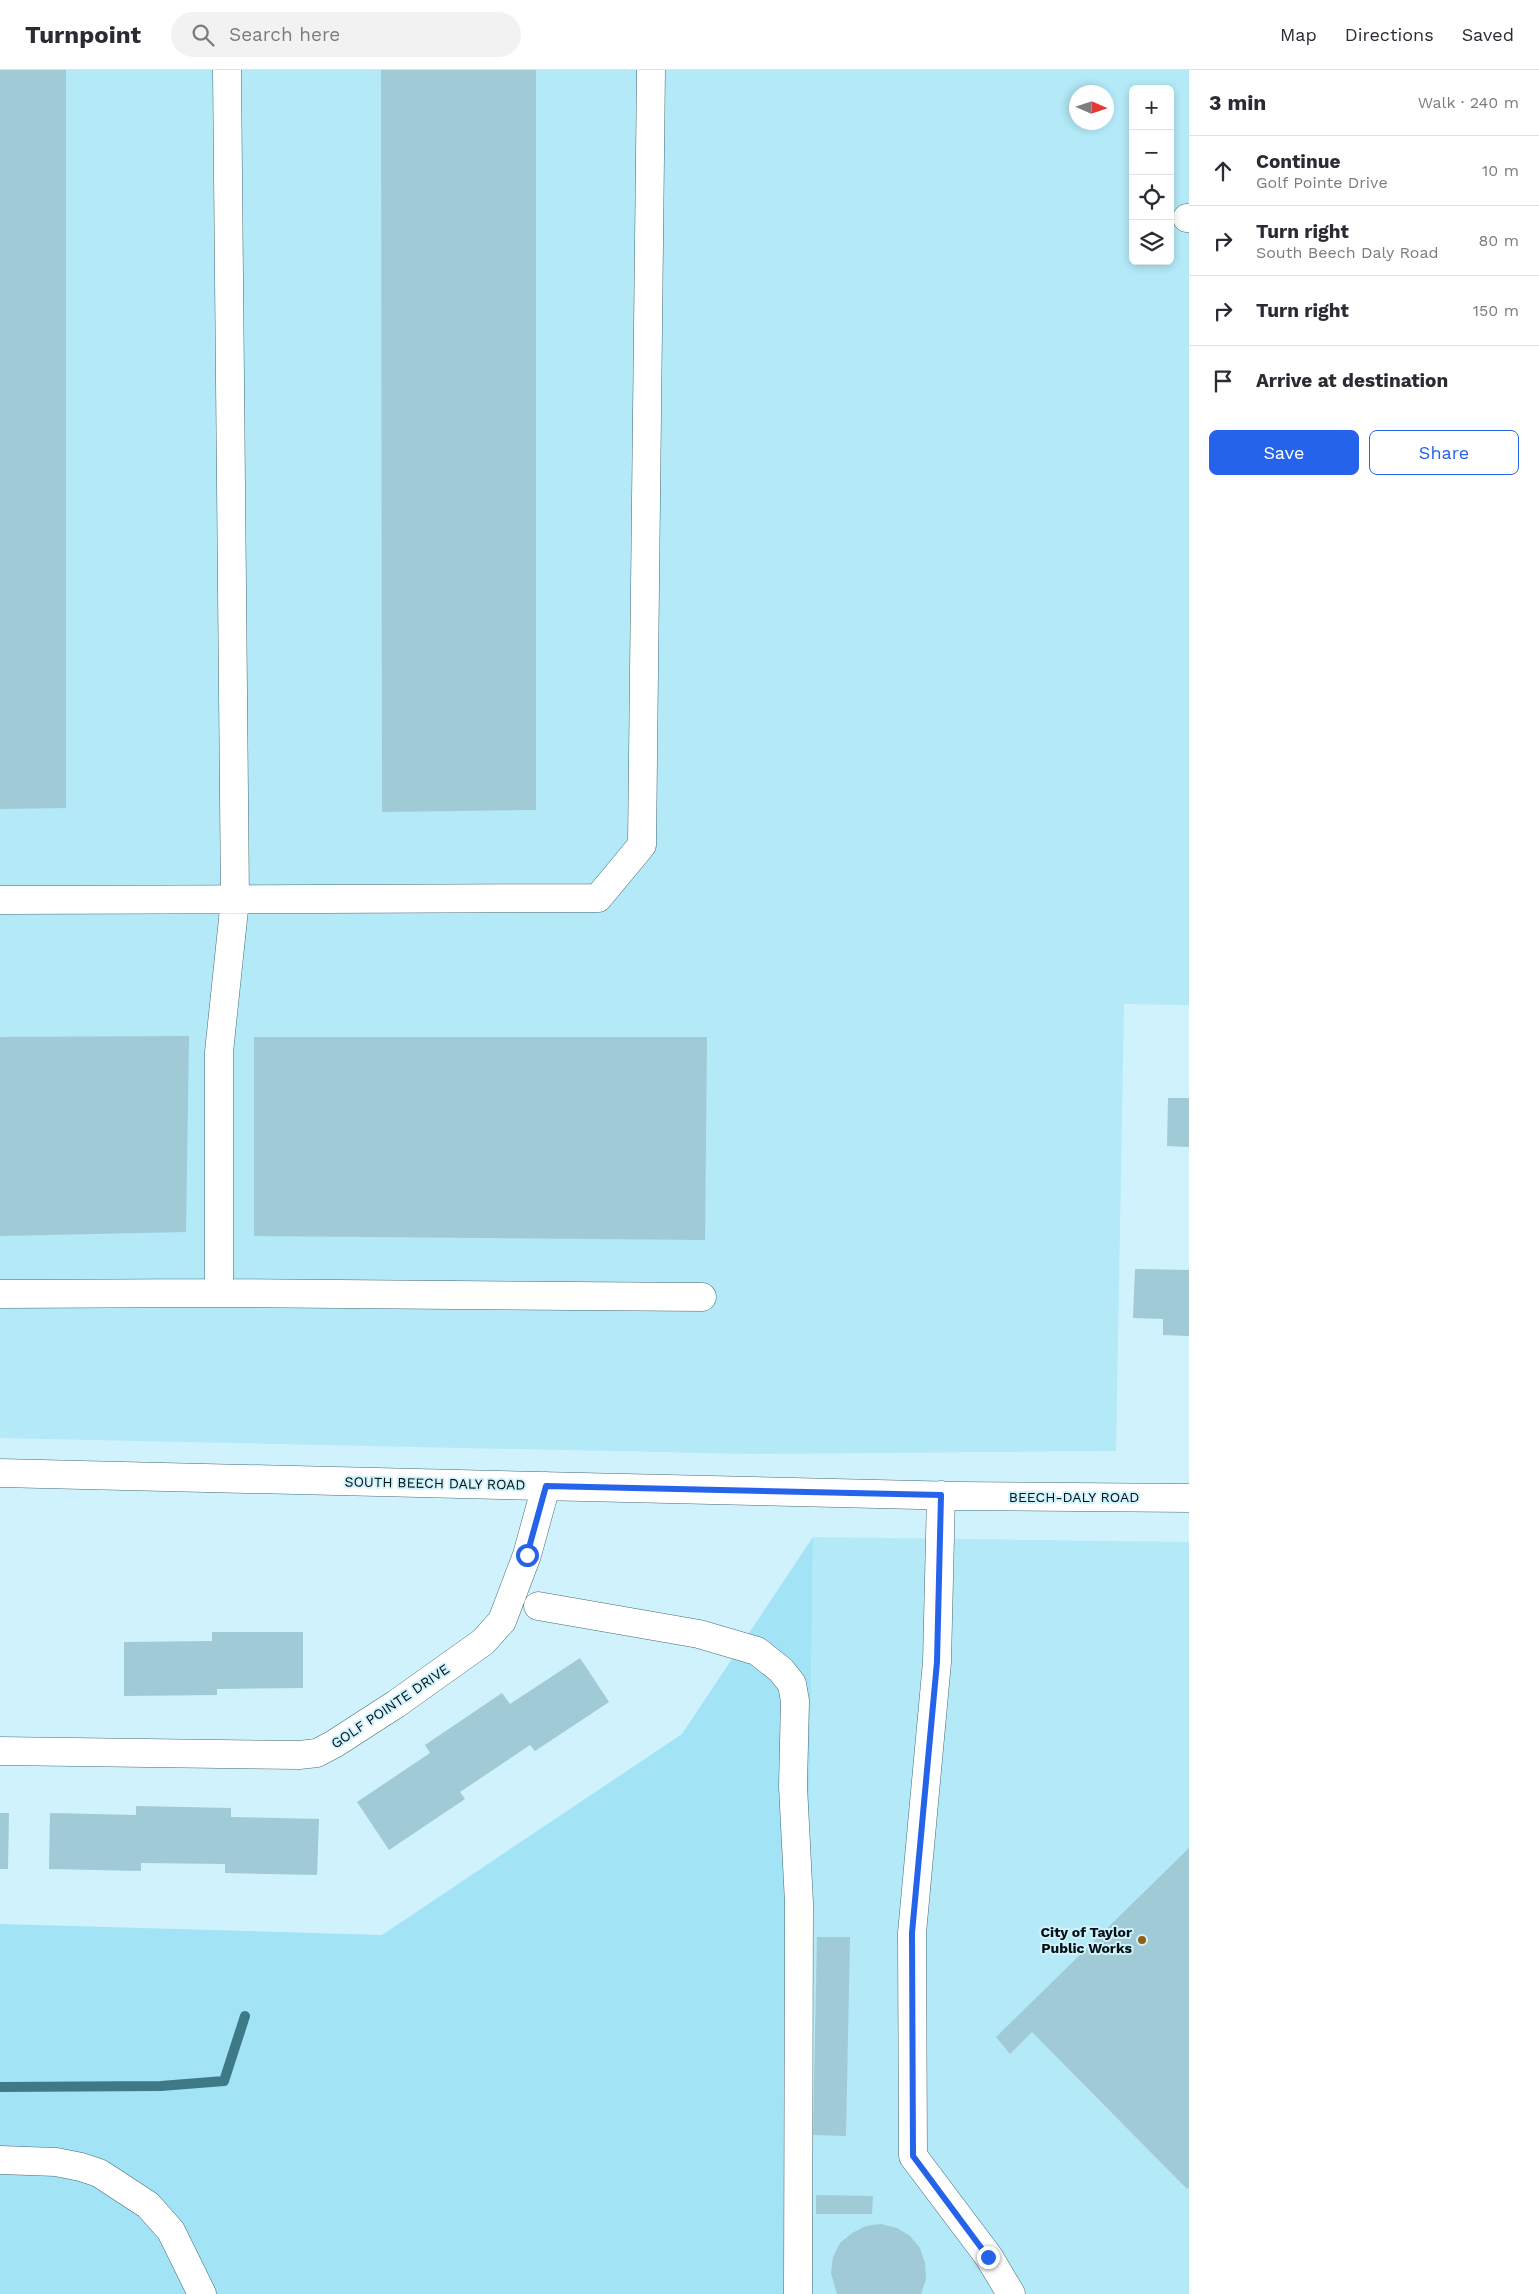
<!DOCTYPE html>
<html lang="en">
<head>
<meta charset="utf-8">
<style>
  :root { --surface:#fff; --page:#f2f2f3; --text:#2b2b33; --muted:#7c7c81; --line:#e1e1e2; --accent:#2563eb }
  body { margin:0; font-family:"Work Sans",sans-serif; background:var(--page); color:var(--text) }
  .controls { position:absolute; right:15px; top:15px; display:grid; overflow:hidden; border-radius:8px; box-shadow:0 2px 8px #0003 }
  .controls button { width:45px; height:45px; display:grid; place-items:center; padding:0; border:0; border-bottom:1px solid var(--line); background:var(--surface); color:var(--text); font:25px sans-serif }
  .compass { position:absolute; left:1069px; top:15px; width:45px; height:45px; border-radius:50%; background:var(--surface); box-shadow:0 2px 8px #0003; rotate:93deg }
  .stop { position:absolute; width:15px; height:15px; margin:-11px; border:4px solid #2563eb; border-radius:50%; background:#fff }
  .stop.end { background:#2563eb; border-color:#fff; box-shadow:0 1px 5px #0008 }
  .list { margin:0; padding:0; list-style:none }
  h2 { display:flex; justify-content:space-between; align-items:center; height:65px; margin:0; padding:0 20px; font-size:21px }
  h2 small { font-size:16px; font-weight:400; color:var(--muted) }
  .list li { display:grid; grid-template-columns:32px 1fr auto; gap:15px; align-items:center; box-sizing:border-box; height:70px; padding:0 20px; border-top:1px solid var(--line) }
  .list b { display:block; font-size:19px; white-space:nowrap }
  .list p { margin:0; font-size:16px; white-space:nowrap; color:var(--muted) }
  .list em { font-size:16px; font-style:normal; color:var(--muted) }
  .actions { display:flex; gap:10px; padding:15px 20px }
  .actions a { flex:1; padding:11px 0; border:1px solid var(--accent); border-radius:8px; text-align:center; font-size:18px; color:var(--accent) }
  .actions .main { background:var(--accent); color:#fff }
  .icon { flex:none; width:28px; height:28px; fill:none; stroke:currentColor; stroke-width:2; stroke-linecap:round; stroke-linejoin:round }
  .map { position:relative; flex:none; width:1189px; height:2224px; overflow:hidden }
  header { display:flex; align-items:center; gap:30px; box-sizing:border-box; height:70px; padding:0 25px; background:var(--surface); border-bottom:1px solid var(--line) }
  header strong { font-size:24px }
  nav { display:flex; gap:28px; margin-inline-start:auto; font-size:18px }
  .search { width:350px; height:45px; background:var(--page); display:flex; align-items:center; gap:12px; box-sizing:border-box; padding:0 18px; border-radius:28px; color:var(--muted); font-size:19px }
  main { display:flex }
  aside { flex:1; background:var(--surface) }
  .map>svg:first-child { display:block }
</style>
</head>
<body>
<header>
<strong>Turnpoint</strong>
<div class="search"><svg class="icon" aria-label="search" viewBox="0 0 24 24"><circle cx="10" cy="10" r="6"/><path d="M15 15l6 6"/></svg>Search here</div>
<nav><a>Map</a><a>Directions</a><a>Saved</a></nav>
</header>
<main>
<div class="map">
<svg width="1189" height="2224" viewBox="0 0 1189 2224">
  <rect width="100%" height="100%" fill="#cff2fd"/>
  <path fill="#b4e9f8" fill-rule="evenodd" d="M 0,0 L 1189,0 L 1189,935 L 1124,934 L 1116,1381 L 750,1384 L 0,1368 ZM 1133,19 L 1170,19 L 1170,191 L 1133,191 ZM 1076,22 L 1106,22 L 1106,52 L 1076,52 Z
    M 813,1467 L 1189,1472 L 1189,2224 L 803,2224 Z"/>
  <path fill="#a2e3f5" d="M 813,1467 L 803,2224 L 0,2224 L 0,1854 L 382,1865 L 682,1664 Z"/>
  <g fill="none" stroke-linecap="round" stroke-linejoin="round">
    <path stroke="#3e7988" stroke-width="10" d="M 0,2017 L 161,2016 L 224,2011 L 245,1946"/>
  </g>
  <path fill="#9fcad6" d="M 0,0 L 66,0 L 66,738 L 0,739 Z
    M 381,0 L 536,0 L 536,740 L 382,742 Z
    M 189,966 L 186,1162 L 0,1166 L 0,967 Z
    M 254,967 L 707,967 L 705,1170 L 254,1166 Z
    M 1168,1028 L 1189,1028 L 1189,1077 L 1167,1076 Z
    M 1135,1199 L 1189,1200 L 1189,1266 L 1163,1265 L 1163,1249 L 1133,1248 Z
    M 212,1562 L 303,1562 L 303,1618 L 217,1619 L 217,1625 L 124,1626 L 124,1572 L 212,1571 Z
    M 580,1588 L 609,1632 L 535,1681 L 530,1675 L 460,1722 L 465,1729 L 389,1780 L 357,1732 L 430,1683 L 425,1675 L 502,1623 L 510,1634 Z
    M 136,1736 L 231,1738 L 231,1747 L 319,1749 L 317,1805 L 225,1803 L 225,1794 L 141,1793 L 141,1801 L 49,1799 L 50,1743 L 136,1745 Z
    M 0,1743 L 9,1743 L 8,1799 L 0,1799 Z
    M 1189,1778 L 1189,2117 L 1187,2119 L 1032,1962 L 1010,1984 L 996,1967 Z
    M 817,1867 L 850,1867 L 846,2066 L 813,2065 Z
    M 816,2125 L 873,2126 L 872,2144 L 816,2144 Z
    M 881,2154 L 897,2158 L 910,2166 L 920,2178 L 925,2193 L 926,2209 L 921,2224 L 837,2224 L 831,2203 L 833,2187 L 840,2173 L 852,2163 L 866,2156 Z"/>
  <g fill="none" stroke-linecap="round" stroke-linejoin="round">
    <g stroke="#436b76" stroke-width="29">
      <path id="minor" d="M 227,0 L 235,830 L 219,982 L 219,1223 L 702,1227
        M 1187,148 L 1189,148
        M 0,830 L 598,828 L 642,775 L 651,0
        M 0,1224 L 219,1223
        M 0,1403 L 960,1426 L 1189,1428
        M 941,1425 L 937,1592 L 912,1863 L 913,2086 L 989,2187 L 1011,2224
        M 538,1536 L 699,1564 L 757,1581 L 781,1600 L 792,1614 L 795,1631 L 793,1716 L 799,1833 L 798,2224
        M 0,1681 L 299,1685 L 317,1683 L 334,1674 L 396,1634 L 483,1572 L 502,1551 L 527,1485 L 546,1416
        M 0,2090 L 56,2092 L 81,2097 L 99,2103 L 148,2135 L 171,2161 L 202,2224"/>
    </g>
    <use href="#minor" stroke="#fff" stroke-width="28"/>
  </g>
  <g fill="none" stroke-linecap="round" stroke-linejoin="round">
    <path stroke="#2563eb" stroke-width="6" d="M 527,1485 L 546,1416 L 941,1425 L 937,1592 L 912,1863 L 913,2086 L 988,2187"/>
  </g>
  <circle fill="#935d14" stroke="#cff2fd" stroke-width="2" cx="1142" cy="1870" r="5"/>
  <g text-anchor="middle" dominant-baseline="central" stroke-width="4" stroke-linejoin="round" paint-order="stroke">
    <g font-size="14" fill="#031115" stroke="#cff2fd">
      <text transform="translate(435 1413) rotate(1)">SOUTH BEECH DALY ROAD</text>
      <text x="1074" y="1427">BEECH-DALY ROAD</text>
      <text transform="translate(390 1636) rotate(-34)">GOLF POINTE DRIVE</text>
    </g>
    <g font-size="14" font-weight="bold" fill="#031115" stroke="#cff2fd" text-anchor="end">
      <text x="1132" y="1862">City of Taylor<tspan x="1132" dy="16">Public Works</tspan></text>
    </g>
  </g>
</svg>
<div class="controls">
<button>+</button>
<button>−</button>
<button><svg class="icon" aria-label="locate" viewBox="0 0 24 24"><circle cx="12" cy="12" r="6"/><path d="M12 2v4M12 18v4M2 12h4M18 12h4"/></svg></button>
<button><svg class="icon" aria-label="layers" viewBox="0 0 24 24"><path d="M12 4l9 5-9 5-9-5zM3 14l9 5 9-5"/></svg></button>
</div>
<svg class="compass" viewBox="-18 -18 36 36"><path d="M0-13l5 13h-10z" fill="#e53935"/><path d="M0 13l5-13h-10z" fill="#7c7c81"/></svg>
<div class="stop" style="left:527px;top:1485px"></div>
<div class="stop end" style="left:988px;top:2187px"></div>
</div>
<aside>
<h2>3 min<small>Walk · 240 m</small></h2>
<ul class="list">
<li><svg class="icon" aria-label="ahead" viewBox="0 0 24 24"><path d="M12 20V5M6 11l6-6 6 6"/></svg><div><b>Continue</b><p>Golf Pointe Drive</p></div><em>10 m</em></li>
<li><svg class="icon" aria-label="right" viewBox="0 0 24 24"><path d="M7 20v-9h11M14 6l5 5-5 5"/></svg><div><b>Turn right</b><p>South Beech Daly Road</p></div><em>80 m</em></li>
<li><svg class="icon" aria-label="right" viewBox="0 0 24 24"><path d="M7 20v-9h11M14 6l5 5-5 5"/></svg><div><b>Turn right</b></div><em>150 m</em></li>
<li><svg class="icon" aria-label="arrive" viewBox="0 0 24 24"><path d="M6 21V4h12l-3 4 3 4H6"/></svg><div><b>Arrive at destination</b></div></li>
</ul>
<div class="actions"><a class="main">Save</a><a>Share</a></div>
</aside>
</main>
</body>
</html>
